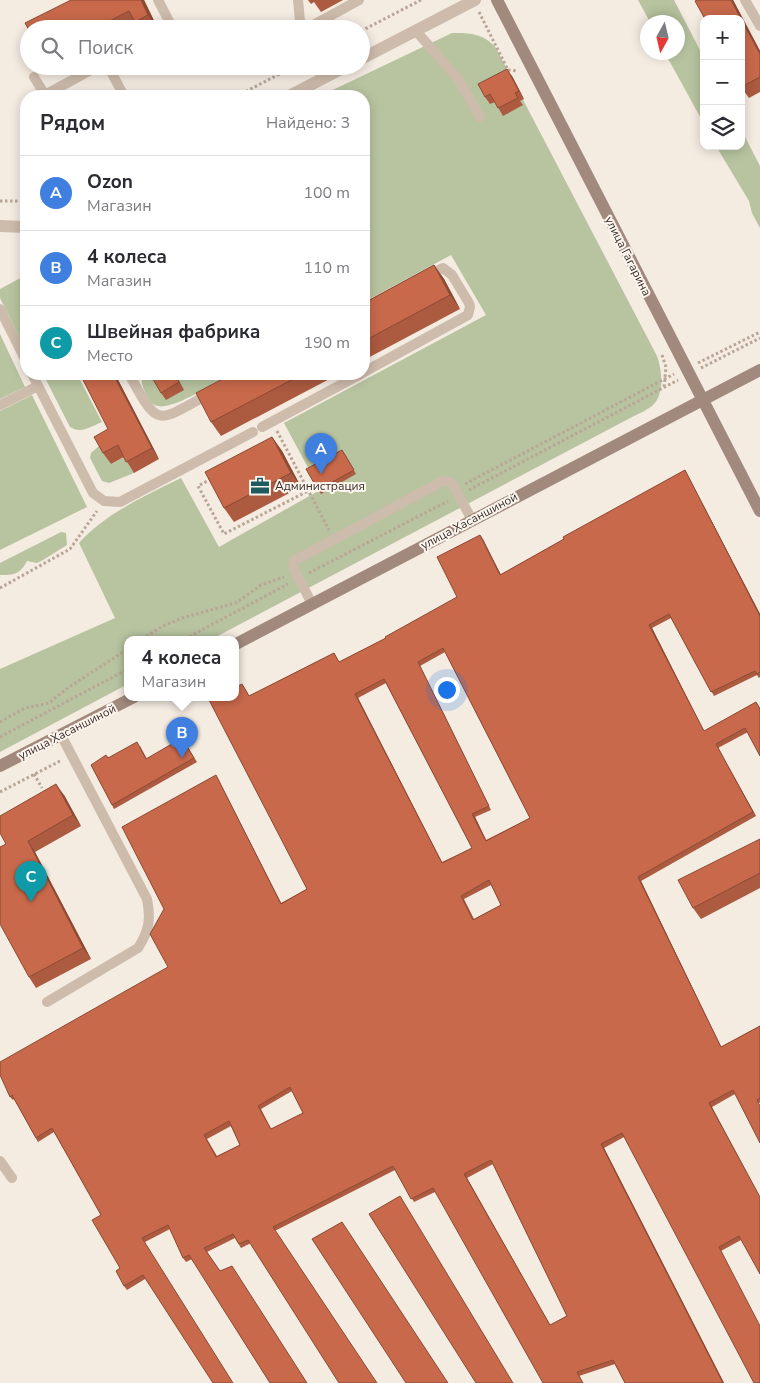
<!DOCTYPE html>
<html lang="ru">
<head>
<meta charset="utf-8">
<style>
  :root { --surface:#fff; --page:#f2f2f3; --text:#2b2b33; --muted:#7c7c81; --line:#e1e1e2; --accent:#1f5a5e }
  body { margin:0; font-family:"Nunito Sans",sans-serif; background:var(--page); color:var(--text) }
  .controls { position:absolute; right:15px; top:15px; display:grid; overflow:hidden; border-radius:10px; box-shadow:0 2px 12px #0003 }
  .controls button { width:45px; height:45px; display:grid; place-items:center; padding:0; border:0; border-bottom:1px solid var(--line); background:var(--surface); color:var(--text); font:25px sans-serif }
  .compass { position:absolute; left:640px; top:15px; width:45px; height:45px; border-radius:50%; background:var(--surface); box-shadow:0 2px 12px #0003; rotate:188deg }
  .you { position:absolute; left:446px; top:689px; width:18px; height:18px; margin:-12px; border:4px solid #fff; border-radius:50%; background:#1a73e8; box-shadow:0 0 0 8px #1a73e833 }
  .badge { display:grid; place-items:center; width:32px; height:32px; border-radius:50%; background:var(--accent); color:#fff; font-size:16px; font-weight:700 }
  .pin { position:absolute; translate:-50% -41px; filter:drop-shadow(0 1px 2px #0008) }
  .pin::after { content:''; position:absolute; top:26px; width:18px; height:15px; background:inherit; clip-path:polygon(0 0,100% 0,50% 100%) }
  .popup { position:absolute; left:124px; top:636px; width:115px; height:65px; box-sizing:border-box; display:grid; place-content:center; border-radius:10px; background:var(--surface); filter:drop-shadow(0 1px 4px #0005); font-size:16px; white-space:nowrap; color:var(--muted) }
  .popup b { font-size:19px; color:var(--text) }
  .popup::after { content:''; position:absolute; left:50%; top:100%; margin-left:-10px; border:10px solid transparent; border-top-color:var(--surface) }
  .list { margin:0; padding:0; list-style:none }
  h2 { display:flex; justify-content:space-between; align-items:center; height:65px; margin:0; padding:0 20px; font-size:21px }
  h2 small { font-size:16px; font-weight:400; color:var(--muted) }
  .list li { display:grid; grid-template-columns:32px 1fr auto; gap:15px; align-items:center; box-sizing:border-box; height:75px; padding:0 20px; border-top:1px solid var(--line) }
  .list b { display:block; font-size:19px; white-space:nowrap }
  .list p { margin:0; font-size:16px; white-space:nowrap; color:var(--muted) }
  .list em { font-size:16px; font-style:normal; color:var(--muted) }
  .icon { flex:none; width:28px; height:28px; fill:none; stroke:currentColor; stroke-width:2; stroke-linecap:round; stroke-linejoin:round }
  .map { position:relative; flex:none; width:760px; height:1383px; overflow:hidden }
  .search { position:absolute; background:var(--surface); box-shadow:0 2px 12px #0003; left:20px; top:20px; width:350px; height:55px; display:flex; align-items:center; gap:12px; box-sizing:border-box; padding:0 18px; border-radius:28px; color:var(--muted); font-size:19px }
  .panel { position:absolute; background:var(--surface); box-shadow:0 2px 12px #0003; left:20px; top:90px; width:350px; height:290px; border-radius:20px }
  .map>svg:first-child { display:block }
</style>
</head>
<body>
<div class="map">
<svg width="760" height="1383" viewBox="0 0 760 1383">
  <rect width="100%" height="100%" fill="#f4ebe1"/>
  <path fill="#b8c4a0" d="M 638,0 L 674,0 L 704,58 L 704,124 L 665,53 L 678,52 L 678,22 L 650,22 Z
    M 452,33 C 470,33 483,33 496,48 L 657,356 C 662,370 665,395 652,406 C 647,410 640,413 634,416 L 212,639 L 128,639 L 128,684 L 0,752 L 0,669 L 115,618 L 79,543 C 106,513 145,496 181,478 L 219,547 L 320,490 L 284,423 L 486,315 L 451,255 L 364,302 L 364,96 L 320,96 Z
    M 741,129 L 760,166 L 760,228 L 752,213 L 749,201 L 716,146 L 741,146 Z
    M 26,275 L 26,341 L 21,340 L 0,298 L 0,289 Z
    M 0,334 L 25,387 L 0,399 Z
    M 43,374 L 77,374 L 102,422 C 90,427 81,434 70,427 Z
    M 143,374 L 232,374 C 216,382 173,410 158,406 C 152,405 149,400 147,396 C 143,388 140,382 143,374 Z
    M 32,395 L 87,507 L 0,550 L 0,411 Z
    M 100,445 L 111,464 L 125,457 L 134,473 L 109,483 L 102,481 L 90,458 L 91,453 Z
    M 61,532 L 66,533 L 67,545 L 43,560 L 37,563 L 27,561 C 20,575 13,575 0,575 L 0,563 Z"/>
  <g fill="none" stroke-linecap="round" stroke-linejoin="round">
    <path stroke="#b9a596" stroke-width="3" stroke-dasharray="2.5 2.5" stroke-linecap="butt" d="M 479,12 L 508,70 L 517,71
      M 361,31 L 421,0
      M 237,96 L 295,66
      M 0,201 L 26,201
      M 662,355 L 666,367 L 664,388
      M 698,363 L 760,332
      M 701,368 L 760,338
      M 277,431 L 329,530
      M 211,479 L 198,486 L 224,534 L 308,491
      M 465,484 L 674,374
      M 469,490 L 678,380
      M 309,573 L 448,501
      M 0,588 L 70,549 L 97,511
      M 142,639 L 163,626 L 182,618 L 236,603 L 261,585 L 284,577
      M 185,639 L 288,584
      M 0,722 L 25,708 L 49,703 L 69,687 L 128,649
      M 0,737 L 128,669
      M 34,774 L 42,788
      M 0,792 L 62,760"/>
    <path stroke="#cdbbac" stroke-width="10" d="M 158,0 L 171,25 L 165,29
      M 298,0 L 300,21 L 305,29
      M 745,0 L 760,26
      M 306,29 L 359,0
      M 416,31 L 459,80 L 480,117
      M 108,66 L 124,96
      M 34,77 L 45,95 L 98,66
      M 0,309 L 26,361
      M 364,372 L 468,315 L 470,307 L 469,303 L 452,275 L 443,268 L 427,276
      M 32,374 L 93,493 L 104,501 L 120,502 L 253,432
      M 129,374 C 159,429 156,423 209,394
      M 0,405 L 38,386
      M 262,427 L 361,374
      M 312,604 L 293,567 L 294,561 L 441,482 L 445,481 L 452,483 L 472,520
      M 47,1002 L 138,948 C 149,931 151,919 147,899 L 61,735
      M 0,1161 L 12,1178"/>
    <path stroke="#cdbbac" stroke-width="12" d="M 361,59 L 475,0
      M 289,96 L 347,66
      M 0,226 L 26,227"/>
    <path stroke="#a18a7d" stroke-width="12" d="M 497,0 L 760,511
      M 236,644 L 760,370
      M 0,766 L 134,697"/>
  </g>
  <path fill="#ac5a40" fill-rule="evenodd" d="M 71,0 L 144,0 L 158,29 L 139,29 L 138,26 L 132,29 L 29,29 Z
    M 308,0 L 343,0 L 321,12 L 314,2 L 311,4 Z
    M 697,0 L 733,0 L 760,51 L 760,92 L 749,98 L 741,87 Z
    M 49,66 L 59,66 L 52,70 Z
    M 512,76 L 524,99 L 520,101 L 523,105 L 503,116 L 495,102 L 490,104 L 485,97 Z
    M 434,265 L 444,279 L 460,309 L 364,360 L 364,303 Z
    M 115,374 L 159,459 L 134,473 L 124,457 L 111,464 L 103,453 L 108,429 Z
    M 175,374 L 184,390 L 166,400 L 161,393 Z
    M 232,374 L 339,374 L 221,436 L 211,422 Z
    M 272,437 L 282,451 L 301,487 L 234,522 L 224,508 Z
    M 345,454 L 356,474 L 321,494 L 318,490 Z
    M 685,470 L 760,614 L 760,677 L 759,678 L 757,675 L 714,696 L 671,618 L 652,628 L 704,731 L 756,702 L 760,708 L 760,756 L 748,732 L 718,748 L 756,816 L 641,881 L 721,1047 L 760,1026 L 760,1103 L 735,1094 L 712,1107 L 741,1240 L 721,1251 L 624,1137 L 604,1148 L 724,1383 L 625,1383 L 615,1364 L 579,1376 L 435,1192 L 414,1202 L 395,1170 L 241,1248 L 235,1238 L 207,1252 L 220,1271 L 307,1383 L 192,1259 L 186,1262 L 183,1258 L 170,1229 L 145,1242 L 145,1279 L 127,1290 L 124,1286 L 120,1268 L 101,1215 L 54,1132 L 38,1142 L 14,1099 L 13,1100 L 10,1097 L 168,967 L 164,909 L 218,779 L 281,903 L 307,889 L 245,688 L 249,696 L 334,653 L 339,662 L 386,638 L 457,597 L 480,535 L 501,575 ZM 445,652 L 530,818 L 486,840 L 475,817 L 491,810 L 420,666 ZM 386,683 L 472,848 L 442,862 L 358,698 ZM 491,885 L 501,905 L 474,919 L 464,899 ZM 292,1091 L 303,1113 L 271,1129 L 261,1109 ZM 231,1126 L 240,1145 L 217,1156 L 207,1139 ZM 493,1164 L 567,1316 L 550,1325 L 467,1178 Z
    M 182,738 L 197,762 L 114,809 L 112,805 L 106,755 L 108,758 L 140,746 L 147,759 Z
    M 64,795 L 81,826 L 35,852 L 91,959 L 36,988 L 29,977 L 6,844 Z
    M 760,839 L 760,888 L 701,919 L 693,908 Z"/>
  <path fill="#8c4a34" d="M 141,0 L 144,0 L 145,2 L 158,29 L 148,15 Z
    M 731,0 L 733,0 L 760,51 L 760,54 Z
    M 507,69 L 512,76 L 524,99 L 519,91 Z
    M 434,265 L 444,279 L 460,309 L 450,295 Z
    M 113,374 L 115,374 L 159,459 L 152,448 Z
    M 174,374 L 175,374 L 184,390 Z
    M 272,437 L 282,451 L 301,487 L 291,473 Z
    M 685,470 L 760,614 L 760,616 Z
    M 480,535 L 483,539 L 503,579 L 500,575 Z
    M 649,625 L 652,628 L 706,735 L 704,731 Z
    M 355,694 L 358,698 L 444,867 L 442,863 Z
    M 716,744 L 718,748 L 756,816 L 753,812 Z
    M 216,775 L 218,779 L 283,907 L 281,904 Z
    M 56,784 L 64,795 L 81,826 L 73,815 Z
    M 472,814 L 475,817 L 488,844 L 486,841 Z
    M 28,841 L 35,852 L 91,959 L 83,948 Z
    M 638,877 L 641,881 L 723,1051 L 721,1047 Z
    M 709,1103 L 712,1107 L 760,1197 Z
    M 601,1144 L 604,1148 L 724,1383 L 723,1383 Z
    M 464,1174 L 467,1178 L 552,1329 L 550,1325 Z"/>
  <path fill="#c8694b" stroke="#8c4a34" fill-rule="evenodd" d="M 71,0 L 141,0 L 148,15 L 135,22 L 129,11 L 94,29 L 29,29 L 29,30 L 25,23 Z
    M 697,0 L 731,0 L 741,19 L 705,19 L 695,1 Z
    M 741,19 L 760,54 L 760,77 L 741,87 Z
    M 507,69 L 519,91 L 515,93 L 518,98 L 498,108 L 490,94 L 485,97 L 478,84 Z
    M 434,265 L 450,295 L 364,341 L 364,303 Z
    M 80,374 L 113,374 L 152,448 L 126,462 L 118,445 L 103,453 L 94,437 L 108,429 Z
    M 150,374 L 174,374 L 179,382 L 161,393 Z
    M 232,374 L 303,374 L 211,422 L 196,393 Z
    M 272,437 L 291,473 L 224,508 L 205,472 Z
    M 342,450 L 354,470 L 318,490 L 306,469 Z
    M 685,470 L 760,616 L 760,672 L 757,674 L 755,671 L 711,692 L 669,614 L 649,625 L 704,731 L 756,702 L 760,709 L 760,756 L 745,728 L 716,744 L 753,812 L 638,877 L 721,1047 L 760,1026 L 760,1098 L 757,1100 L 760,1106 L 760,1143 L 733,1090 L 709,1103 L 760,1197 L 760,1274 L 739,1236 L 719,1247 L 760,1326 L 760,1383 L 754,1383 L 622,1133 L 601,1144 L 723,1383 L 625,1383 L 613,1360 L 577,1372 L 583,1383 L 543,1383 L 433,1188 L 411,1199 L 393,1166 L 273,1227 L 377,1383 L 339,1383 L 248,1240 L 239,1244 L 233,1234 L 204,1248 L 220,1271 L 232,1266 L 307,1383 L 270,1383 L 189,1255 L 183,1258 L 168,1225 L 142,1238 L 233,1383 L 213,1383 L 143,1275 L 124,1286 L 116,1271 L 120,1268 L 92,1220 L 101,1215 L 52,1128 L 36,1138 L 12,1095 L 10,1097 L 0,1075 L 0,1062 L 168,967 L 150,934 L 164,909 L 122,827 L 216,775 L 281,904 L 307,889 L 209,700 L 216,697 L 236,697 L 236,687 L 242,684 L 249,696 L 334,653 L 339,662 L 386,638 L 385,637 L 457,597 L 437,557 L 480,535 L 500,575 L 564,539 L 563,537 ZM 443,648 L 530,818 L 486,841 L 472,814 L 489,806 L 418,662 ZM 384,679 L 472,848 L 442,863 L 355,694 ZM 489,880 L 501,905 L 473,920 L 461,896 ZM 290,1087 L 303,1113 L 271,1129 L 258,1106 ZM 229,1121 L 240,1145 L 216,1157 L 204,1135 ZM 491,1160 L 567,1316 L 550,1325 L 464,1174 Z
    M 182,738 L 194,758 L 112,805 L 91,765 L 106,755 L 108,758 L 137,742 L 146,759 Z
    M 56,784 L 73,815 L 28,841 L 83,948 L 29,977 L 0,924 L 0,847 L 6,844 L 0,833 L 0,816 Z
    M 760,839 L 760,873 L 693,908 L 678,880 Z
    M 400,1196 L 513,1383 L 476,1383 L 369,1214 Z
    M 342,1222 L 448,1383 L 406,1383 L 312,1239 Z"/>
  <defs>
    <g id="office-bare" transform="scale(1.5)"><path d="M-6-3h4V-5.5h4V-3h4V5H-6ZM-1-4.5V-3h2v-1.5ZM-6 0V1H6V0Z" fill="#1f5a5e" stroke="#fbf5ee" stroke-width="2.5" paint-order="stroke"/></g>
  </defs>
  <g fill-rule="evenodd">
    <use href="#office-bare" x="260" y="486"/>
  </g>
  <g text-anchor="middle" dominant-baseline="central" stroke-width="4" stroke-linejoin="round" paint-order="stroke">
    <g font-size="12" fill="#3b302b" stroke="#fbf5ee">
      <text transform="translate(628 256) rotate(63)">улица Гагарина</text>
      <text transform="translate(469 521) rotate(-28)">улица Хасаншиной</text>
      <text transform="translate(67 732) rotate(-27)">улица Хасаншиной</text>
    </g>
    <g font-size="12" fill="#3b302b" stroke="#fbf5ee" text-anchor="start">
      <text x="275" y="486">Администрация</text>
    </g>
  </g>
</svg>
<div class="controls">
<button>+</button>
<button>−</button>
<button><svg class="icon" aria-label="layers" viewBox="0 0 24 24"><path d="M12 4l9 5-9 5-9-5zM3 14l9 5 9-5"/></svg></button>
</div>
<svg class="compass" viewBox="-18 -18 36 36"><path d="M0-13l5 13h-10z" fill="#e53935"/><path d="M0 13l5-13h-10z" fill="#7c7c81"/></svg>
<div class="you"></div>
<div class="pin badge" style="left:321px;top:474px;background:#3f7fe0">A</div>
<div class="pin badge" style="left:182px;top:758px;background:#3f7fe0">B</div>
<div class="popup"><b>4 колеса</b>Магазин</div>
<div class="pin badge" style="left:31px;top:902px;background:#0f9aa8">C</div>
<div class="search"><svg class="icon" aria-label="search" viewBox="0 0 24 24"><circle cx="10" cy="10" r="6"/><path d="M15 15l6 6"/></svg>Поиск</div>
<section class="panel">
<h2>Рядом<small>Найдено: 3</small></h2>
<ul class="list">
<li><span class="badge" style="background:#3f7fe0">A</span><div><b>Ozon</b><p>Магазин</p></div><em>100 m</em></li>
<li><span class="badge" style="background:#3f7fe0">B</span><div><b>4 колеса</b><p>Магазин</p></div><em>110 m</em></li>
<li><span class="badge" style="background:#0f9aa8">C</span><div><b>Швейная фабрика</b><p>Место</p></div><em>190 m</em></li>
</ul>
</section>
</div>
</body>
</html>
